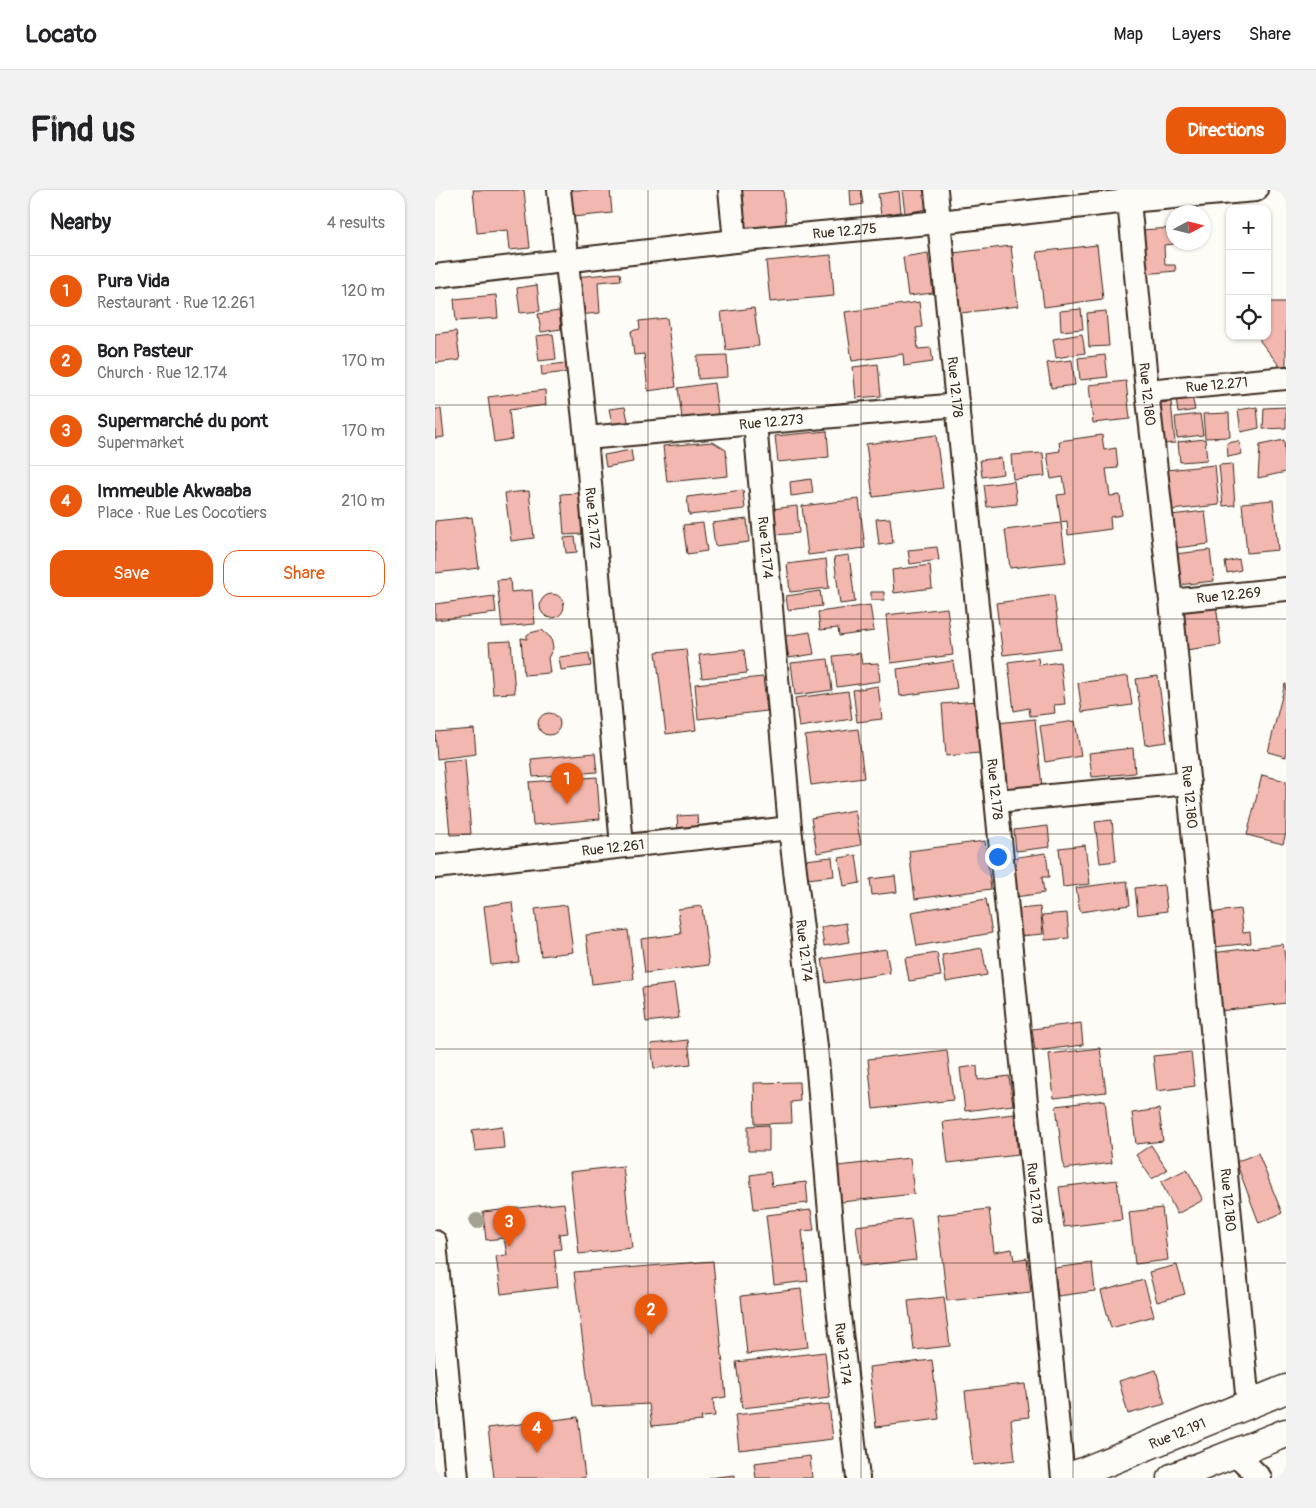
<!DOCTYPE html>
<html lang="en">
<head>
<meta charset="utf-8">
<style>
  :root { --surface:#fff; --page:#f2f2f2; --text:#202124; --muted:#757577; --line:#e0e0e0; --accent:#ea580c }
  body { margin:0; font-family:Pangolin,sans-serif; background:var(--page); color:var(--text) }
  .controls { position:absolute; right:15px; top:15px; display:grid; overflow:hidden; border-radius:10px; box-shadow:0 1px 4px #0004 }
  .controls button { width:45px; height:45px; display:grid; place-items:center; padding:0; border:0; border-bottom:1px solid var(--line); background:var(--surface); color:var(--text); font:25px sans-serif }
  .compass { position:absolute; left:731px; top:15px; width:45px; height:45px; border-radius:50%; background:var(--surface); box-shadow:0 1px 4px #0004; rotate:83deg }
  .you { position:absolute; left:562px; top:666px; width:18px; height:18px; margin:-12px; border:4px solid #fff; border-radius:50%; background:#1a73e8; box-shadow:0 0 0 8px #1a73e833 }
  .badge { display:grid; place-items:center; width:32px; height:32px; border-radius:50%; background:var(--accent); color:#fff; font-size:16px; font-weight:700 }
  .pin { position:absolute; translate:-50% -41px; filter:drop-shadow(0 1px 2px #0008) }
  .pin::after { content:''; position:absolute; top:26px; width:18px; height:15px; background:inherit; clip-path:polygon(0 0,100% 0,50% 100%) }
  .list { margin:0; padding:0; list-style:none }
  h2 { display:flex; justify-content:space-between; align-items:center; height:65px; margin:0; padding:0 20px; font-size:21px }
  h2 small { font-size:16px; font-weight:400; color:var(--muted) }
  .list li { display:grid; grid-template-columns:32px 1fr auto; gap:15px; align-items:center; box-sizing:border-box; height:70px; padding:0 20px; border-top:1px solid var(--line) }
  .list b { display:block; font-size:19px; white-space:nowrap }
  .list p { margin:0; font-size:16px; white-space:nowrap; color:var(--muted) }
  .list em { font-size:16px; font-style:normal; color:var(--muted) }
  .actions { display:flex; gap:10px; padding:15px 20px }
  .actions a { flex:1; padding:11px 0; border:1px solid var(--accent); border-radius:15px; text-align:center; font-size:18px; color:var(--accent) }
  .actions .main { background:var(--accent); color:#fff }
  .icon { flex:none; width:28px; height:28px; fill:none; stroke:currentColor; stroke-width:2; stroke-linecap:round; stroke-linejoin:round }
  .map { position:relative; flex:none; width:851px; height:1288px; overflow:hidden; border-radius:15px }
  header { display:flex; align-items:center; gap:30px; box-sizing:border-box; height:70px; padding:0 25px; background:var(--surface); border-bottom:1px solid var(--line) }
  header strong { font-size:24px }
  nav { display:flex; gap:28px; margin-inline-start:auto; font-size:18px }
  .intro { display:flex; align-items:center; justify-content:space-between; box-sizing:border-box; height:120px; padding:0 30px }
  h1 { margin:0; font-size:35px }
  .button { padding:12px 22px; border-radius:15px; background:var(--accent); color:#fff; font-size:18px; font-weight:700 }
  main { display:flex; gap:30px; padding:0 30px }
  aside { flex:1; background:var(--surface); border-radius:15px; box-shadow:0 1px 4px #0004 }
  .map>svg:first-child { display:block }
</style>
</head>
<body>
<header>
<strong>Locato</strong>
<nav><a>Map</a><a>Layers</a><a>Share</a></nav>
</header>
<div class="intro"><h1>Find us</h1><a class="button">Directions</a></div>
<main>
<aside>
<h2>Nearby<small>4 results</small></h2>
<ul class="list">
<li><span class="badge">1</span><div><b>Pura Vida</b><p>Restaurant · Rue 12.261</p></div><em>120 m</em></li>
<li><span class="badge">2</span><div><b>Bon Pasteur</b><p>Church · Rue 12.174</p></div><em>170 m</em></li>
<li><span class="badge">3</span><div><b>Supermarché du pont</b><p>Supermarket</p></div><em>170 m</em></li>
<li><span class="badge">4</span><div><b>Immeuble Akwaaba</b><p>Place · Rue Les Cocotiers</p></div><em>210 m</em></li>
</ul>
<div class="actions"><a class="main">Save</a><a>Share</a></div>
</aside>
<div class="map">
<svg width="851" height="1288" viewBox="0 0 851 1288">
  <rect width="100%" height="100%" fill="#fdfcf7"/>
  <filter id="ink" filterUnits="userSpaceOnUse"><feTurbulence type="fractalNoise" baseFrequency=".02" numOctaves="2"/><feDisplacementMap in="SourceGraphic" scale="10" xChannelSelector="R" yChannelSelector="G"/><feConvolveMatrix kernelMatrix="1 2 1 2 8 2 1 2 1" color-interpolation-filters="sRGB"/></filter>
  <g filter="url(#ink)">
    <path fill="#f2b7af" stroke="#3b2a1e" d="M 38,0 L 89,0 L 95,58 L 74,60 L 72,40 L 42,43 Z
      M 135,0 L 175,0 L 177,23 L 138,27 Z
      M 307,0 L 348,0 L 351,36 L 311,40 Z
      M 415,0 L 426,0 L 428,14 L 416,16 Z
      M 467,0 L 489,0 L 492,19 L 470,23 Z
      M 464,1 L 466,22 L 446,25 L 443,4 Z
      M 737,38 L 739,54 L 729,55 L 730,75 L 740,75 L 741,81 L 708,84 L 705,40 Z
      M 662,55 L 668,109 L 609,117 L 602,62 Z
      M 576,56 L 583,116 L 518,124 L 510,64 Z
      M 493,63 L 498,103 L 473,106 L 468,67 Z
      M 396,65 L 399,106 L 335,112 L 331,71 Z
      M 185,83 L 186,90 L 163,92 L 165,123 L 142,125 L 139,87 Z
      M 102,95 L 105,121 L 85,123 L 82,98 Z
      M 61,105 L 63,128 L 21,131 L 19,109 Z
      M 484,112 L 487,137 L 481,138 L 483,159 L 496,158 L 498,172 L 469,176 L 468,164 L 417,171 L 410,122 Z
      M 832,112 L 851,112 L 851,184 L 825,151 L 825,146 L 832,146 Z
      M 319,118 L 324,156 L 291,160 L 286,122 Z
      M 646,119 L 648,139 L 626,141 L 625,121 Z
      M 124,121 L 126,139 L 106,142 L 103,124 Z
      M 671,121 L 674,156 L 654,157 L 652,123 Z
      M 232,128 L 241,197 L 213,201 L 209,164 L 199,165 L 196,141 L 205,139 L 204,131 Z
      M 21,141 L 25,170 L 0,173 L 0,144 Z
      M 118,144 L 121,169 L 104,171 L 101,146 Z
      M 647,144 L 650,163 L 621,168 L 618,149 Z
      M 292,165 L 293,187 L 263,189 L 262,166 Z
      M 670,165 L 673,187 L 645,190 L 643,168 Z
      M 637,170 L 640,195 L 616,198 L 612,173 Z
      M 131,173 L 132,182 L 107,185 L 106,176 Z
      M 443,174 L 446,206 L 421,208 L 418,177 Z
      M 691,191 L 695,229 L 658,233 L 654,195 Z
      M 279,193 L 283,224 L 247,228 L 243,198 Z
      M 110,200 L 111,215 L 74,220 L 77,249 L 59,252 L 53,207 Z
      M 757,206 L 760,220 L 743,223 L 741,208 Z
      M 736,212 L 740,253 L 728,254 L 724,213 Z
      M 190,217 L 194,235 L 178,237 L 174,219 Z
      M 822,217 L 824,238 L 806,242 L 803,220 Z
      M 851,217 L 851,238 L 828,239 L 829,218 Z
      M 0,219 L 6,219 L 9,247 L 0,248 Z
      M 794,223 L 795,247 L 770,248 L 768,224 Z
      M 765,224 L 768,245 L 742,248 L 740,227 Z
      M 392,241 L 394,267 L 343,272 L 340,246 Z
      M 501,245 L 508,298 L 438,307 L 431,254 Z
      M 667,245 L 669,260 L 681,258 L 683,278 L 671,279 L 675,306 L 685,305 L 687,325 L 675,327 L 676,339 L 633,345 L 632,331 L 626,332 L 622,305 L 631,304 L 628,287 L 616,289 L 612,263 L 625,261 L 624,251 Z
      M 770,249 L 772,270 L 745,272 L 743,252 Z
      M 849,250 L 851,282 L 823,288 L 825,255 Z
      M 804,251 L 807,264 L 793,267 L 792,253 Z
      M 278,252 L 291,260 L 293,286 L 232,292 L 228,256 Z
      M 196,260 L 198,272 L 171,277 L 169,265 Z
      M 608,263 L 610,286 L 578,289 L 576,265 Z
      M 566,268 L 568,284 L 547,287 L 545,270 Z
      M 797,274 L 800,315 L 788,316 L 784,275 Z
      M 780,275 L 784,315 L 736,320 L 732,280 Z
      M 376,289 L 378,303 L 356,306 L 355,292 Z
      M 579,291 L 582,314 L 552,317 L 549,295 Z
      M 308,300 L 310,319 L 254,325 L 252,307 Z
      M 94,301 L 99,348 L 76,351 L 70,303 Z
      M 144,303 L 147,344 L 129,345 L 126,304 Z
      M 424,309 L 430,358 L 373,365 L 367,316 Z
      M 838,310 L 843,360 L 812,363 L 807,313 Z
      M 362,316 L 364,343 L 340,345 L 337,319 Z
      M 770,321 L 774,354 L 740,358 L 736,325 Z
      M 37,327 L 44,378 L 0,383 L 0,331 Z
      M 455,328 L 458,353 L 444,355 L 441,329 Z
      M 312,329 L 314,352 L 280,356 L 277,333 Z
      M 268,333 L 272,361 L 252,364 L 248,335 Z
      M 626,333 L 631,372 L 575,378 L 570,340 Z
      M 140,347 L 142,362 L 131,363 L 129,348 Z
      M 502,357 L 504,370 L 475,374 L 473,360 Z
      M 775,360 L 779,391 L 743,395 L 740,364 Z
      M 414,365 L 420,412 L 405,414 L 399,367 Z
      M 391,369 L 394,398 L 355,402 L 352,374 Z
      M 804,369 L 806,380 L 792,383 L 790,372 Z
      M 495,375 L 497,398 L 459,403 L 457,380 Z
      M 75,389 L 76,402 L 97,400 L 100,434 L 67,437 L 62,390 Z
      M 385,401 L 387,416 L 353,420 L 351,406 Z
      M 436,402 L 449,402 L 449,410 L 436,410 Z
      M105 416a12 12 0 1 1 24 0a12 12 0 1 1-24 0Z
      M 619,405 L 626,458 L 568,465 L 561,413 Z
      M 59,406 L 61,423 L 0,430 L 0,414 Z
      M 781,414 L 786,455 L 751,460 L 746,419 Z
      M 435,415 L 439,441 L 404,446 L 403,438 L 385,440 L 383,422 Z
      M 512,418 L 518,465 L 456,473 L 451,425 Z
      M 107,440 L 116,448 L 118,458 L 113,468 L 115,483 L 89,485 L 86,448 L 92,449 L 92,445 L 95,443 Z
      M 375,442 L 379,464 L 354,468 L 350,446 Z
      M 76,451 L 80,503 L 58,504 L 54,452 Z
      M 251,459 L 261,540 L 231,544 L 221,462 Z
      M 309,460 L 312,483 L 267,488 L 264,465 Z
      M 154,463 L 156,476 L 126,480 L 124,467 Z
      M 425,463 L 427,474 L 443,473 L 445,491 L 402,497 L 398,466 Z
      M 603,468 L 604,475 L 625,472 L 630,514 L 619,515 L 620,523 L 595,526 L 594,518 L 579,521 L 573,472 Z
      M 393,469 L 397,500 L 360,505 L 356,473 Z
      M 518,471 L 522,498 L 465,506 L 462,479 Z
      M 693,486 L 697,515 L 647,522 L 643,493 Z
      M 723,486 L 732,552 L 710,555 L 701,489 Z
      M 328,487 L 332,521 L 263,529 L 260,494 Z
      M 850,494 L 851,494 L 851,567 L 833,562 Z
      M 443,496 L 447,529 L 422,532 L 418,500 Z
      M 413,501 L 417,529 L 364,537 L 360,508 Z
      M 541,511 L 545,563 L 511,566 L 507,514 Z
      M103 534a11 11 0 1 1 22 0a11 11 0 1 1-22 0Z
      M 600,529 L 607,597 L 569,601 L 562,533 Z
      M 640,531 L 646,566 L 610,572 L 605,536 Z
      M 39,539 L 41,564 L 2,569 L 0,542 Z
      M 423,539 L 429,588 L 376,595 L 370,546 Z
      M 698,558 L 700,583 L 657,587 L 654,563 Z
      M 160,563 L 162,582 L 98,587 L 96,569 Z
      M 30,569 L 36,644 L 15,645 L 8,571 Z
      M 827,585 L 851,591 L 851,643 L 848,654 L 812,645 Z
      M 162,587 L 165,629 L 98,635 L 94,592 Z
      M 420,620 L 426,655 L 382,663 L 376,628 Z
      M 262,625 L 263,638 L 243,640 L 242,626 Z
      M 677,630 L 681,671 L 665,673 L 660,632 Z
      M 613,636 L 615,657 L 581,661 L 579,640 Z
      M 550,651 L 556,699 L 480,709 L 474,661 Z
      M 650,655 L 655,694 L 628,697 L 624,658 Z
      M 611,663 L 614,687 L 607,687 L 609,703 L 580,707 L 576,668 Z
      M 421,665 L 425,693 L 409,696 L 404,668 Z
      M 397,667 L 399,686 L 372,689 L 370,670 Z
      M 460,686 L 462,702 L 437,705 L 435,689 Z
      M 692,691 L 695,715 L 645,722 L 641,698 Z
      M 729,695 L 732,721 L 703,725 L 700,698 Z
      M 551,709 L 557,743 L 482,756 L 476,722 Z
      M 77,712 L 84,772 L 56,775 L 49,716 Z
      M 132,715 L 138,762 L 106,766 L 100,719 Z
      M 267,716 L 274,775 L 210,783 L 206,749 L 246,744 L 243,719 Z
      M 605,717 L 608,744 L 585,746 L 583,719 Z
      M 805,719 L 808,743 L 815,742 L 816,753 L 779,757 L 774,723 Z
      M 632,723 L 634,748 L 610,750 L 607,725 Z
      M 411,733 L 414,752 L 389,756 L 386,737 Z
      M 193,740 L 199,789 L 157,794 L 151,745 Z
      M 848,754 L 851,775 L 851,813 L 785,821 L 777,763 Z
      M 547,758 L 552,785 L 511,792 L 507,765 Z
      M 451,759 L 455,783 L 391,793 L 387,769 Z
      M 502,763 L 506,786 L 474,791 L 470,768 Z
      M 239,794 L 244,828 L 211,832 L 207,798 Z
      M 646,833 L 648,855 L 600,861 L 597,839 Z
      M 253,850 L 256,874 L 219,878 L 216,854 Z
      M 665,858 L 671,902 L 619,908 L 614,864 Z
      M 512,860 L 518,910 L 438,919 L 433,869 Z
      M 756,862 L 760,896 L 722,901 L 718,866 Z
      M 542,876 L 543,890 L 574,886 L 578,915 L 530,921 L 525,878 Z
      M 364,892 L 365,911 L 356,912 L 357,933 L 320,934 L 319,893 Z
      M 670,910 L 677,973 L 629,979 L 621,916 Z
      M 724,919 L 728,951 L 701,954 L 697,923 Z
      M 579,924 L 583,965 L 513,973 L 508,932 Z
      M 334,935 L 334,961 L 313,961 L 313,936 Z
      M 67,936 L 69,958 L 40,961 L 37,940 Z
      M 716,955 L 732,980 L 717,989 L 701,965 Z
      M 823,963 L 847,1023 L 824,1033 L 801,972 Z
      M 475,968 L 479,1004 L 398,1013 L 394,977 Z
      M 188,976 L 197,1058 L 144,1064 L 135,982 Z
      M 752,979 L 768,1010 L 742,1024 L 726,992 Z
      M 335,982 L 337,996 L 371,992 L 373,1013 L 319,1019 L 315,985 Z
      M 682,990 L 687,1030 L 629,1037 L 624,997 Z
      M 129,1013 L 133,1043 L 124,1044 L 126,1059 L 119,1060 L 123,1097 L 66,1104 L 61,1066 L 72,1065 L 69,1048 L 51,1050 L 48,1022 Z
      M 727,1018 L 733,1070 L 700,1074 L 694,1022 Z
      M 554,1019 L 559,1062 L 577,1059 L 579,1070 L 592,1068 L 596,1102 L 512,1111 L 502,1025 Z
      M 376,1020 L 379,1040 L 367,1041 L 373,1091 L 339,1095 L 331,1025 Z
      M 476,1029 L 481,1070 L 426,1076 L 421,1036 Z
      M 278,1071 L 291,1207 L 278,1209 L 280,1226 L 266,1227 L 267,1231 L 217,1236 L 214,1214 L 156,1217 L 139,1082 Z
      M 657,1073 L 660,1101 L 623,1106 L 619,1078 Z
      M 742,1075 L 750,1104 L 722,1112 L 714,1082 Z
      M 709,1090 L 719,1126 L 676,1138 L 666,1101 Z
      M 366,1099 L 373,1157 L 312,1164 L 306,1106 Z
      M 509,1107 L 515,1156 L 479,1160 L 473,1111 Z
      M 390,1162 L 395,1208 L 307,1218 L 301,1172 Z
      M 497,1170 L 504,1229 L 441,1237 L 434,1177 Z
      M 721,1180 L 730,1214 L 693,1224 L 684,1191 Z
      M 590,1194 L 594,1227 L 576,1229 L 580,1270 L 538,1275 L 530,1201 Z
      M 394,1214 L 398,1249 L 304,1260 L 300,1225 Z
      M 143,1227 L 150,1288 L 59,1288 L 53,1238 Z
      M 375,1266 L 377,1288 L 321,1288 L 319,1273 Z
      M 300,1285 L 300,1288 L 273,1288 Z"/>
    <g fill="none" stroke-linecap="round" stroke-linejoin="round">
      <g stroke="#3b2a1e" stroke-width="26">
        <g id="minor">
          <path id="s1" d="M 124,0 L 151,248 L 187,656"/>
          <path d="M 295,0 L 300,51"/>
          <path id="s2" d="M 501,0 L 628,1288"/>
          <path id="s3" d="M 693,0 L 712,201 L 736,411 L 813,1214"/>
          <path id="s4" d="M 0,86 L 300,51 L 504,32 L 693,11 L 821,0"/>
          <path id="s5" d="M 712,201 L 851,188"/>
          <path id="s6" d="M 320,233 L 355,638 L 381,857 L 403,1117 L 423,1288"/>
          <path id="s7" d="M 151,248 L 523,215"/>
          <path id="s8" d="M 736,411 L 851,399"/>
          <path d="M 562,611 L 754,593"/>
          <path id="s9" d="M 0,677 L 355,638"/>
          <path d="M 0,1052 L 22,1288"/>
          <path d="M 800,1263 L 825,1288"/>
        </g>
      </g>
      <g stroke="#3b2a1e" stroke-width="31">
        <g id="major">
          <path id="s10" d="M 633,1288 L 851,1199"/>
          <path d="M 737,1288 L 851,1243"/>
        </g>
      </g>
      <use href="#minor" stroke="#fdfcf7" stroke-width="22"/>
      <use href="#major" stroke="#fdfcf7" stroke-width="28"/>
    </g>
    <circle fill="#a5a190" cx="42" cy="1031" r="8"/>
  </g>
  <path fill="none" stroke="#3b2a1e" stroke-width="1" stroke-opacity="0.55" d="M 213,0 L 213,1288M 426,0 L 426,1288M 638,0 L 638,1288M 0,215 L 851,215M 0,429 L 851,429M 0,644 L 851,644M 0,859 L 851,859M 0,1073 L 851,1073"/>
  <g text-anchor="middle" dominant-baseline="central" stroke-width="4" stroke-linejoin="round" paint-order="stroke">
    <g font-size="14" fill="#3b2a1e" stroke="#fdfcf7">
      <text stroke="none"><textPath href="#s4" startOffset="412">Rue 12.275</textPath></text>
      <text stroke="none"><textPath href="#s5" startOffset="70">Rue 12.271</textPath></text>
      <text stroke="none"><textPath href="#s2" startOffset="198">Rue 12.178</textPath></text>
      <text stroke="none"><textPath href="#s3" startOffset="205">Rue 12.180</textPath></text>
      <text stroke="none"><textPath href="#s7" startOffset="186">Rue 12.273</textPath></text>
      <text stroke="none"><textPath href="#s1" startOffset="330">Rue 12.172</textPath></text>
      <text stroke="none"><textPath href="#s6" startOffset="125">Rue 12.174</textPath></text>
      <text stroke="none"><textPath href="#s8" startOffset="58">Rue 12.269</textPath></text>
      <text stroke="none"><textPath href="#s2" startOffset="602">Rue 12.178</textPath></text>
      <text stroke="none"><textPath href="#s3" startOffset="610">Rue 12.180</textPath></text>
      <text stroke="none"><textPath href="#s9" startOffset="179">Rue 12.261</textPath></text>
      <text stroke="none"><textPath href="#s6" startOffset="530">Rue 12.174</textPath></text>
      <text stroke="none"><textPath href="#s2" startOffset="1008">Rue 12.178</textPath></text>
      <text stroke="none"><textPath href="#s3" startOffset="1015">Rue 12.180</textPath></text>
      <text stroke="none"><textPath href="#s6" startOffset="935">Rue 12.174</textPath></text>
      <text stroke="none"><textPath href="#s10" startOffset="118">Rue 12.191</textPath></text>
    </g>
  </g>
</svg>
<div class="controls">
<button>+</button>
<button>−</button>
<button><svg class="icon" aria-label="locate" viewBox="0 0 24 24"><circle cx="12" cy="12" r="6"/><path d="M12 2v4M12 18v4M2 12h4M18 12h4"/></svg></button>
</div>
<svg class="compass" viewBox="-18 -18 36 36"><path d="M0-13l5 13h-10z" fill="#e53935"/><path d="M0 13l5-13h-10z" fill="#757577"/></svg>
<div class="you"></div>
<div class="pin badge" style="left:132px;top:614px">1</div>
<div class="pin badge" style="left:216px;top:1145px">2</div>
<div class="pin badge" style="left:74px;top:1057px">3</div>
<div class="pin badge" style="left:102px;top:1263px">4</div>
</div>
</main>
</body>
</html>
